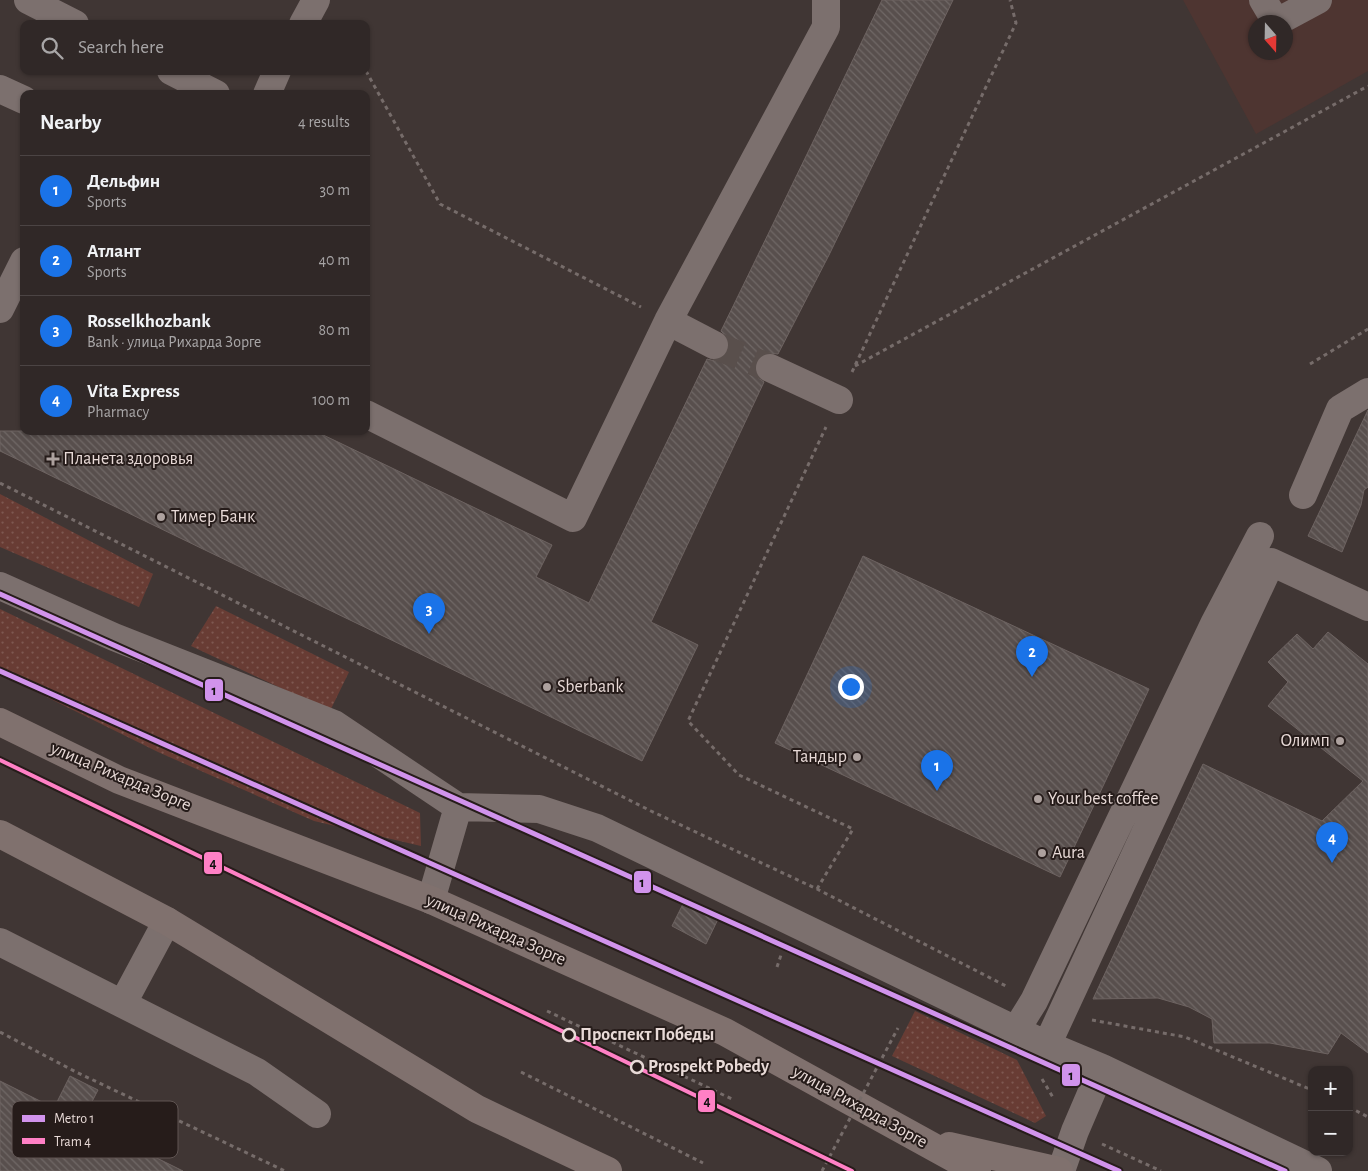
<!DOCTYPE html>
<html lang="en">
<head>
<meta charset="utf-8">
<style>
  :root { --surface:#302827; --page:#3c3433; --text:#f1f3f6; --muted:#a8a6a7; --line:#4b4444; --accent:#1a73e8 }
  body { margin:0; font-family:"Alegreya Sans",sans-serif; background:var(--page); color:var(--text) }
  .controls { position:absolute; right:15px; bottom:15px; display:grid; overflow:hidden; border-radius:10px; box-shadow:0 1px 4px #0004 }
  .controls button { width:45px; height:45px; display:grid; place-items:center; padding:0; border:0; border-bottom:1px solid var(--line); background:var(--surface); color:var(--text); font:25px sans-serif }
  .compass { position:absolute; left:1248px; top:15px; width:45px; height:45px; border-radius:50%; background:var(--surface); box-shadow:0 1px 4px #0004; rotate:160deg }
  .you { position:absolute; left:850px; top:686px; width:18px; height:18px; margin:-12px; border:4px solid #fff; border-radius:50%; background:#1a73e8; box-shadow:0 0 0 8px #1a73e833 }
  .badge { display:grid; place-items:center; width:32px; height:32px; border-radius:50%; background:var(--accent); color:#fff; font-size:16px; font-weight:700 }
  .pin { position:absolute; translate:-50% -41px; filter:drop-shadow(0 1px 2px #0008) }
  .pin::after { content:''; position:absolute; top:26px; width:18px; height:15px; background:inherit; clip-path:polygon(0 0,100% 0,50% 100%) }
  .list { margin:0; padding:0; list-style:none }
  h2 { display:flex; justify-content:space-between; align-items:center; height:65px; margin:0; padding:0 20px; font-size:21px }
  h2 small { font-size:16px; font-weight:400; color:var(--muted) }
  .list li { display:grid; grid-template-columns:32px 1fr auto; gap:15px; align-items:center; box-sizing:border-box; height:70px; padding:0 20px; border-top:1px solid var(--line) }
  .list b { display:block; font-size:19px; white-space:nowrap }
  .list p { margin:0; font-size:16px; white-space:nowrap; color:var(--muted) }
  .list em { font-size:16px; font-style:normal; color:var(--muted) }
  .icon { flex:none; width:28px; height:28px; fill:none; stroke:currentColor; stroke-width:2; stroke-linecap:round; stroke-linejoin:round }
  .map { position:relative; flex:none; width:1368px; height:1171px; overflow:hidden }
  .search { position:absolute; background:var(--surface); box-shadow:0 1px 4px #0004; left:20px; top:20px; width:350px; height:55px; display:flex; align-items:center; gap:12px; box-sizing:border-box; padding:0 18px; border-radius:10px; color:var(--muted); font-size:19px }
  .panel { position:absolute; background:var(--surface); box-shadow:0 1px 4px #0004; left:20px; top:90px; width:350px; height:345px; border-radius:10px }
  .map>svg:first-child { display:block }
</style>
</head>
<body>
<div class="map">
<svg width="1368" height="1171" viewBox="0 0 1368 1171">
  <defs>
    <pattern id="grass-dots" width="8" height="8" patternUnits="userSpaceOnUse" patternTransform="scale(1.25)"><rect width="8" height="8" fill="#683c34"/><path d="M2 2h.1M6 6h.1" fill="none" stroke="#7e5851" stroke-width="1.8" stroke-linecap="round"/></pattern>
    <pattern id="building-back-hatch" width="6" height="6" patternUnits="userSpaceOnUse" patternTransform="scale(1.25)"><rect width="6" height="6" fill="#584f4d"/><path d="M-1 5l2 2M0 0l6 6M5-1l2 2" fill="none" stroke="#706866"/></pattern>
  </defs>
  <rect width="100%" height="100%" fill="#403634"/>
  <path fill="#4e3531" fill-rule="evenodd" d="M 1183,0 L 1368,0 L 1368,71 L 1256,134 ZM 1256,22 L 1286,22 L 1286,52 L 1256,52 Z"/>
  <path fill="url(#grass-dots)" d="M 0,494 L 153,574 L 139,607 L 0,547 Z
    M 216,606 L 349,672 L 330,711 L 191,646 Z
    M 0,609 L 420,813 L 421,846 L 314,821 L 158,752 L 0,674 Z
    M 915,1011 L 1017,1060 L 1046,1116 L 1035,1123 L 892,1056 Z"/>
  <path fill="url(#building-back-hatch)" stroke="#6d6361" d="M 882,0 L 953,0 L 829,255 L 778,354 L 768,353 L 761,356 L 756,362 L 754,369 L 757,377 L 764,382 L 651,622 L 698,645 L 642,761 L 0,451 L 0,431 L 315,431 L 552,545 L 536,577 L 589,603 L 707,359 L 715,361 L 722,358 L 728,352 L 730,344 L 727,337 L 721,331 Z
    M 1368,410 L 1368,487 L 1364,490 L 1361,505 L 1342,552 L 1308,536 Z
    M 863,556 L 1149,689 L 1060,877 L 775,743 Z
    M 1328,632 L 1368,664 L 1368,1053 L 1341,1033 L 1328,1054 L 1270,1043 L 1214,1043 L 1212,1019 L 1189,1007 L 1158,998 L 1093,999 L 1203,764 L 1322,821 L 1363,781 L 1268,706 L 1288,682 L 1268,662 L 1297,634 L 1313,649 Z
    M 686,898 L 720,915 L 706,944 L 672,926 Z
    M 70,1076 L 98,1090 L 82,1121 L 183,1171 L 0,1171 L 0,1081 L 54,1108 Z"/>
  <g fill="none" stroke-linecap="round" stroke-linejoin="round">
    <path stroke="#594f4c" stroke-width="28" stroke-dasharray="28 14" stroke-linecap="butt" d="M 714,345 L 770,368"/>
    <path stroke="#766c6a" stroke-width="3" stroke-dasharray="4 4" stroke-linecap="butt" d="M 366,71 L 440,204 L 641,307
      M 1310,364 L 1368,329
      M 855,366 L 1368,86
      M 852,372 L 1016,23 L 1010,0
      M 0,483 L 651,811 L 817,889 L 1006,986
      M 817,889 L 853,829 L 739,775 L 688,721 L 826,427
      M 777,967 L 782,952
      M 547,1011 L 734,1100
      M 1092,1020 L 1185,1037 L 1312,1090
      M 0,1032 L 76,1072 L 285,1171
      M 521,1072 L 703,1163
      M 1042,1079 L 1054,1099
      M 1349,1107 L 1368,1117
      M 1102,1144 L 1161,1171"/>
    <path stroke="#7c706e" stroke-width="28" d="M 28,0 L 75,24
      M 1263,0 L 1276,22
      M 1277,22 L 1318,0
      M 303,24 L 316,0
      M 171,71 L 216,94
      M 0,89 L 24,100
      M 267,94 L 277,71
      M 0,309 L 24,261
      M 668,321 L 714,345
      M 770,368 L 839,400
      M 366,414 L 573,518 L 668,321 L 826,27 L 826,0
      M 1303,495 L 1340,409 L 1368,392
      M 0,586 L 114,637 L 334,724 L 458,807 L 539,809 L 597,828 L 1047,1045 L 1102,1068
      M 431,900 L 458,807
      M 0,942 L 257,1072 L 317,1114
      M 123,1003 L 167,921
      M 1016,1030 L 1034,1001 L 1214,624 L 1260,536
      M 1047,1045 L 1271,562 L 1368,607
      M 1061,1171 L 1075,1131 L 1102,1068 L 1318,1171"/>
    <path stroke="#80716e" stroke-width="28" d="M 0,722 L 119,780 L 431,900 L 725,1032 L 977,1171
      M 0,834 L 167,921 L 477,1109 L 608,1171
      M 949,1146 L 1059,1171"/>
    <path stroke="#766c6a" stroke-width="3" stroke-dasharray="4 4" stroke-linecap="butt" d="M 822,1171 L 898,1028"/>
    <g stroke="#261c1a" stroke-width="8">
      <path id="tram-1" d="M 0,760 L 852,1171"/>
    </g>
    <use href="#tram-1" stroke="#ff80c5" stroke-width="4"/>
    <g stroke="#261c1a" stroke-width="9">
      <path id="metro-1" d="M 0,594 L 1285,1171
        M 0,671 L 1119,1171"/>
    </g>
    <use href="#metro-1" stroke="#d193ec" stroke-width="5"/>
  </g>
  <g fill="#ada19e" stroke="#261c1a" stroke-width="2">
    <path d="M50.5 451.5h5v5h5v5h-5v5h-5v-5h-5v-5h5z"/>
    <circle cx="161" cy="517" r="5"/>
    <circle cx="547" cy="687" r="5"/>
    <circle cx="1340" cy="741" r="5"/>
    <circle cx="857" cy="757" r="5"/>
    <circle cx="1038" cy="799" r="5"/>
    <circle cx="1042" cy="853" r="5"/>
  </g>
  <g fill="#261c1a" stroke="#e8dad7" stroke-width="2.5">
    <circle cx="569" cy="1035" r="6"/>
    <circle cx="637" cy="1067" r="6"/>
  </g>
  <g text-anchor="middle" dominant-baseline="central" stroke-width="4" stroke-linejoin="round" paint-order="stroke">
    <g font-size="18" fill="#e8dad7" stroke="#261c1a" text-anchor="start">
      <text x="63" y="459">Планета здоровья</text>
      <text x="171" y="517">Тимер Банк</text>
      <text x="557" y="687">Sberbank</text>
      <text x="1330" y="741" text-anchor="end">Олимп</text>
      <text x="847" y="757" text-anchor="end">Тандыр</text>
      <text x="1048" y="799">Your best coffee</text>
      <text x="1052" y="853">Aura</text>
    </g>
    <g font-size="18" fill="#e8dad7" stroke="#261c1a">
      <text transform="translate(121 777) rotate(23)">улица Рихарда Зорге</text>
      <text transform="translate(496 930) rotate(24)">улица Рихарда Зорге</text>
      <text transform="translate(860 1107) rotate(29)">улица Рихарда Зорге</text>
    </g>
    <g font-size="18" font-weight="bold" fill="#e8dad7" stroke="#261c1a" text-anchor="start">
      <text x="580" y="1035">Проспект Победы</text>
      <text x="648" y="1067">Prospekt Pobedy</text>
    </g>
  </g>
  <rect x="12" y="1101" width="166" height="57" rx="8" fill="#261c1a" stroke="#605553" stroke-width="1"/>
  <rect x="22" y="1115" width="23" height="7" fill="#d193ec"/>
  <rect x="22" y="1138" width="23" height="6" fill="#ff80c5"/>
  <g font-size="14" fill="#e8dad7">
    <text x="54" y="1123">Metro 1</text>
    <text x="54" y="1146">Tram 4</text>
  </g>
  <g stroke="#261c1a" stroke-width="2">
    <rect x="204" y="678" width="20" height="24" rx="5" fill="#d193ec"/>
    <rect x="203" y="851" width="20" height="24" rx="5" fill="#ff80c5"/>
    <rect x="633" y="870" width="19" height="24" rx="5" fill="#d193ec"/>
    <rect x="1061" y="1063" width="20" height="24" rx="5" fill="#d193ec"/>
    <rect x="697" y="1089" width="19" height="24" rx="5" fill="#ff80c5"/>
  </g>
  <g font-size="14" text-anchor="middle" font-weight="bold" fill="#111">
    <text x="214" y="695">1</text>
    <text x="213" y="868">4</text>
    <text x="642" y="887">1</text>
    <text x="1071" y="1080">1</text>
    <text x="707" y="1106">4</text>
  </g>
</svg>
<div class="controls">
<button>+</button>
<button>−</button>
</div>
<svg class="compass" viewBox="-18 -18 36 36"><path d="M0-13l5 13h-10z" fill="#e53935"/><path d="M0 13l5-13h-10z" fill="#a8a6a7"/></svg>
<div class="you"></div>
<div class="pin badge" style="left:937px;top:791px">1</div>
<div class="pin badge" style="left:1032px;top:677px">2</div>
<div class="pin badge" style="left:429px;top:634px">3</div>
<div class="pin badge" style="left:1332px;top:863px">4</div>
<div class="search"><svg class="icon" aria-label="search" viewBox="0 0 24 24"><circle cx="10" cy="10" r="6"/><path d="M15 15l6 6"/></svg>Search here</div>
<section class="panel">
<h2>Nearby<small>4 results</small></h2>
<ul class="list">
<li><span class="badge">1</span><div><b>Дельфин</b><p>Sports</p></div><em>30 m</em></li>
<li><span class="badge">2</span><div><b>Атлант</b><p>Sports</p></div><em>40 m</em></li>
<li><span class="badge">3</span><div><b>Rosselkhozbank</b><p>Bank · улица Рихарда Зорге</p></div><em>80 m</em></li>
<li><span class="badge">4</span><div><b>Vita Express</b><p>Pharmacy</p></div><em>100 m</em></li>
</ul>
</section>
</div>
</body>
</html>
